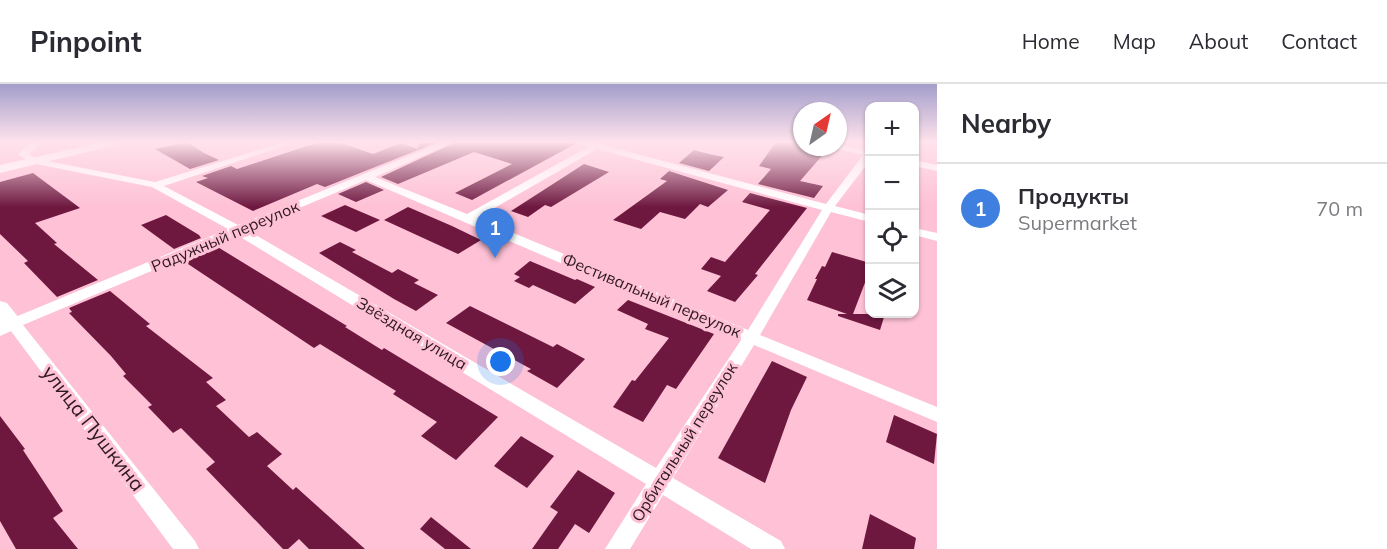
<!DOCTYPE html>
<html lang="en">
<head>
<meta charset="utf-8">
<style>
  :root { --surface:#fff; --page:#f7f7f7; --text:#2b2b33; --muted:#7c7c81; --line:#e1e1e2; --accent:#ea580c }
  body { margin:0; font-family:Mulish,sans-serif; background:var(--page); color:var(--text) }
  .controls { position:absolute; right:18px; top:18px; display:grid; overflow:hidden; border-radius:12px; box-shadow:0 2px 4px #0004 }
  .controls button { width:54px; height:54px; display:grid; place-items:center; padding:0; border:0; border-bottom:2px solid var(--line); background:var(--surface); color:var(--text); font:30px sans-serif }
  .compass { position:absolute; left:793px; top:18px; width:54px; height:54px; border-radius:50%; background:var(--surface); box-shadow:0 2px 4px #0004; rotate:34deg }
  .you { position:absolute; left:501px; top:278px; width:21px; height:21px; margin:-15px; border:4px solid #fff; border-radius:50%; background:#1a73e8; box-shadow:0 0 0 9px #1a73e833 }
  .badge { display:grid; place-items:center; width:39px; height:39px; border-radius:50%; background:var(--accent); color:#fff; font-size:20px; font-weight:700 }
  .pin { position:absolute; translate:-50% -50px; filter:drop-shadow(0 2px 3px #0008) }
  .pin::after { content:''; position:absolute; top:32px; width:21px; height:18px; background:inherit; clip-path:polygon(0 0,100% 0,50% 100%) }
  .list { margin:0; padding:0; list-style:none }
  h2 { display:flex; justify-content:space-between; align-items:center; height:78px; margin:0; padding:0 24px; font-size:26px }
  h2 small { font-size:20px; font-weight:400; color:var(--muted) }
  .list li { display:grid; grid-template-columns:39px 1fr auto; gap:18px; align-items:center; box-sizing:border-box; height:90px; padding:0 24px; border-top:2px solid var(--line) }
  .list b { display:block; font-size:22px; white-space:nowrap }
  .list p { margin:0; font-size:20px; white-space:nowrap; color:var(--muted) }
  .list em { font-size:20px; font-style:normal; color:var(--muted) }
  .icon { flex:none; width:33px; height:33px; fill:none; stroke:currentColor; stroke-width:2; stroke-linecap:round; stroke-linejoin:round }
  .map { position:relative; flex:none; width:937px; height:465px; overflow:hidden }
  header { display:flex; align-items:center; gap:36px; box-sizing:border-box; height:84px; padding:0 30px; background:var(--surface); border-bottom:2px solid var(--line) }
  header strong { font-size:28px }
  nav { display:flex; gap:33px; margin-inline-start:auto; font-size:21px }
  main { display:flex }
  aside { flex:1; background:var(--surface) }
  .map>svg:first-child { display:block }
</style>
</head>
<body>
<header>
<strong>Pinpoint</strong>
<nav><a>Home</a><a>Map</a><a>About</a><a>Contact</a></nav>
</header>
<main>
<div class="map">
<svg width="937" height="465" viewBox="0 0 937 465">
  <rect width="100%" height="100%" fill="#fec1d5"/>
  <path fill="#6e1840" d="M 187,58 L 204,69 L 219,76 L 190,85 L 155,65 Z
    M 319,58 L 338,58 L 373,70 L 401,59 L 418,65 L 419,58 L 438,58 L 325,103 L 317,100 L 253,127 L 196,98 L 208,94 L 202,92 L 231,82 L 237,85 Z
    M 456,58 L 574,58 L 575,60 L 472,116 L 455,109 L 512,80 L 474,68 L 398,100 L 381,93 Z
    M 776,58 L 799,58 L 798,60 L 802,63 L 827,66 L 800,97 L 823,102 L 814,114 L 758,100 L 771,85 L 759,82 Z
    M 694,66 L 709,70 L 724,73 L 709,87 L 679,79 Z
    M 584,80 L 609,88 L 551,123 L 545,121 L 528,133 L 511,127 Z
    M 669,87 L 728,106 L 708,123 L 700,120 L 685,135 L 660,128 L 641,145 L 613,136 L 667,97 L 660,95 Z
    M 33,89 L 80,124 L 35,139 L 57,159 L 54,160 L 98,196 L 57,213 L 24,179 L 28,177 L 0,150 L 0,98 Z
    M 366,98 L 384,106 L 356,118 L 338,110 Z
    M 750,109 L 807,124 L 755,190 L 758,191 L 735,218 L 707,207 L 721,192 L 701,185 L 711,173 L 725,178 L 770,126 L 742,118 Z
    M 345,121 L 380,136 L 356,148 L 321,132 Z
    M 408,123 L 452,142 L 481,156 L 458,170 L 384,136 Z
    M 166,131 L 199,151 L 201,154 L 174,165 L 141,141 Z
    M 340,158 L 356,166 L 352,168 L 392,189 L 398,185 L 419,196 L 414,199 L 438,211 L 416,227 L 394,215 L 319,169 Z
    M 216,162 L 347,242 L 345,243 L 382,266 L 384,264 L 498,333 L 456,376 L 421,352 L 437,338 L 393,310 L 396,307 L 320,260 L 314,264 L 185,178 L 191,176 L 188,174 Z
    M 832,168 L 870,179 L 866,196 L 853,230 L 885,230 L 880,246 L 838,232 L 838,230 L 847,230 L 807,216 L 817,195 L 815,195 L 822,182 L 825,183 Z
    M 530,177 L 575,196 L 577,195 L 595,203 L 575,220 L 533,201 L 529,204 L 514,197 L 520,193 L 514,190 Z
    M 110,207 L 150,240 L 146,242 L 213,294 L 206,298 L 226,316 L 216,322 L 249,353 L 257,348 L 282,370 L 267,382 L 293,406 L 296,403 L 365,465 L 309,465 L 299,455 L 288,465 L 283,465 L 206,385 L 215,378 L 181,344 L 173,349 L 148,323 L 152,321 L 123,292 L 126,290 L 111,272 L 69,229 L 72,228 L 69,224 Z
    M 628,216 L 714,250 L 676,305 L 667,301 L 643,338 L 613,323 L 632,296 L 635,297 L 669,254 L 645,245 L 648,240 L 617,226 Z
    M 470,222 L 553,263 L 557,260 L 585,275 L 557,304 L 527,287 L 531,285 L 446,239 Z
    M 772,277 L 807,293 L 791,326 L 765,399 L 718,374 Z
    M 894,331 L 937,350 L 934,380 L 886,358 Z
    M 0,332 L 25,365 L 23,366 L 63,427 L 53,434 L 78,465 L 16,465 L 0,437 Z
    M 521,352 L 554,372 L 527,404 L 494,382 Z
    M 578,386 L 615,409 L 589,449 L 575,440 L 558,465 L 532,465 L 558,428 L 550,423 Z
    M 870,430 L 916,454 L 914,465 L 862,465 Z
    M 431,433 L 471,465 L 445,465 L 420,445 Z"/>
  <g fill="none" stroke-linecap="round" stroke-linejoin="round">
    <path fill="#fff" fill-rule="evenodd" d="M 32,58 L 41,58 L 29,70 L 37,75 L 155,98 L 284,58 L 296,58 L 164,102 L 238,141 L 443,58 L 454,58 L 375,93 L 467,130 L 588,63 L 576,58 L 604,58 L 603,61 L 826,120 L 863,71 L 832,63 L 838,63 L 838,61 L 870,67 L 870,76 L 835,122 L 870,131 L 870,138 L 831,128 L 760,251 L 937,323 L 937,338 L 754,261 L 673,394 L 781,457 L 785,465 L 751,465 L 663,411 L 630,465 L 605,465 L 646,400 L 237,151 L 23,241 L 195,457 L 199,465 L 173,465 L 5,239 L 8,236 L 228,145 L 152,103 L 31,79 L 18,70 ZM 597,65 L 822,126 L 748,246 L 477,134 ZM 366,96 L 741,256 L 656,384 L 247,146 Z
      M 914,76 L 937,81 L 937,87 L 914,82 Z
      M 914,144 L 937,149 L 937,157 L 914,151 Z"/>
    <path fill="#fff" fill-rule="evenodd" d="M 103,58 L 122,58 L 120,60 L 0,89 L 0,81 Z
      M 0,217 L 7,219 L 23,239 L 20,243 L 0,252 Z"/>
  </g>
  <linearGradient id="sky" x2="0" y2="1"><stop stop-color="#a39ecb"/><stop offset="0.47" stop-color="#ffe3ec"/><stop offset="1" stop-color="#ffe3ec" stop-opacity="0"/></linearGradient>
  <rect width="937" height="123" fill="url(#sky)"/>
  <g text-anchor="middle" dominant-baseline="central" stroke-width="6" stroke-linejoin="round" paint-order="stroke">
    <g font-size="16" fill="#2e1820" stroke="#fec1d5">
      <text transform="translate(225 152) rotate(-23)">Радужный переулок</text>
      <text transform="translate(652 211) rotate(23)">Фестивальный переулок</text>
      <text transform="translate(412 249) rotate(31)">Звёздная улица</text>
      <text transform="translate(684 358) rotate(-58)">Орбитальный переулок</text>
    </g>
    <g font-size="20" fill="#2e1820" stroke="#fec1d5">
      <text transform="translate(94 344) rotate(52)">улица Пушкина</text>
    </g>
  </g>
</svg>
<div class="controls">
<button>+</button>
<button>−</button>
<button><svg class="icon" aria-label="locate" viewBox="0 0 24 24"><circle cx="12" cy="12" r="6"/><path d="M12 2v4M12 18v4M2 12h4M18 12h4"/></svg></button>
<button><svg class="icon" aria-label="layers" viewBox="0 0 24 24"><path d="M12 4l9 5-9 5-9-5zM3 14l9 5 9-5"/></svg></button>
</div>
<svg class="compass" viewBox="-18 -18 36 36"><path d="M0-13l5 13h-10z" fill="#e53935"/><path d="M0 13l5-13h-10z" fill="#7c7c81"/></svg>
<div class="you"></div>
<div class="pin badge" style="left:495px;top:174px;background:#3f7fe0">1</div>
</div>
<aside>
<h2>Nearby<small></small></h2>
<ul class="list">
<li><span class="badge" style="background:#3f7fe0">1</span><div><b>Продукты</b><p>Supermarket</p></div><em>70 m</em></li>
</ul>
</aside>
</main>
</body>
</html>
